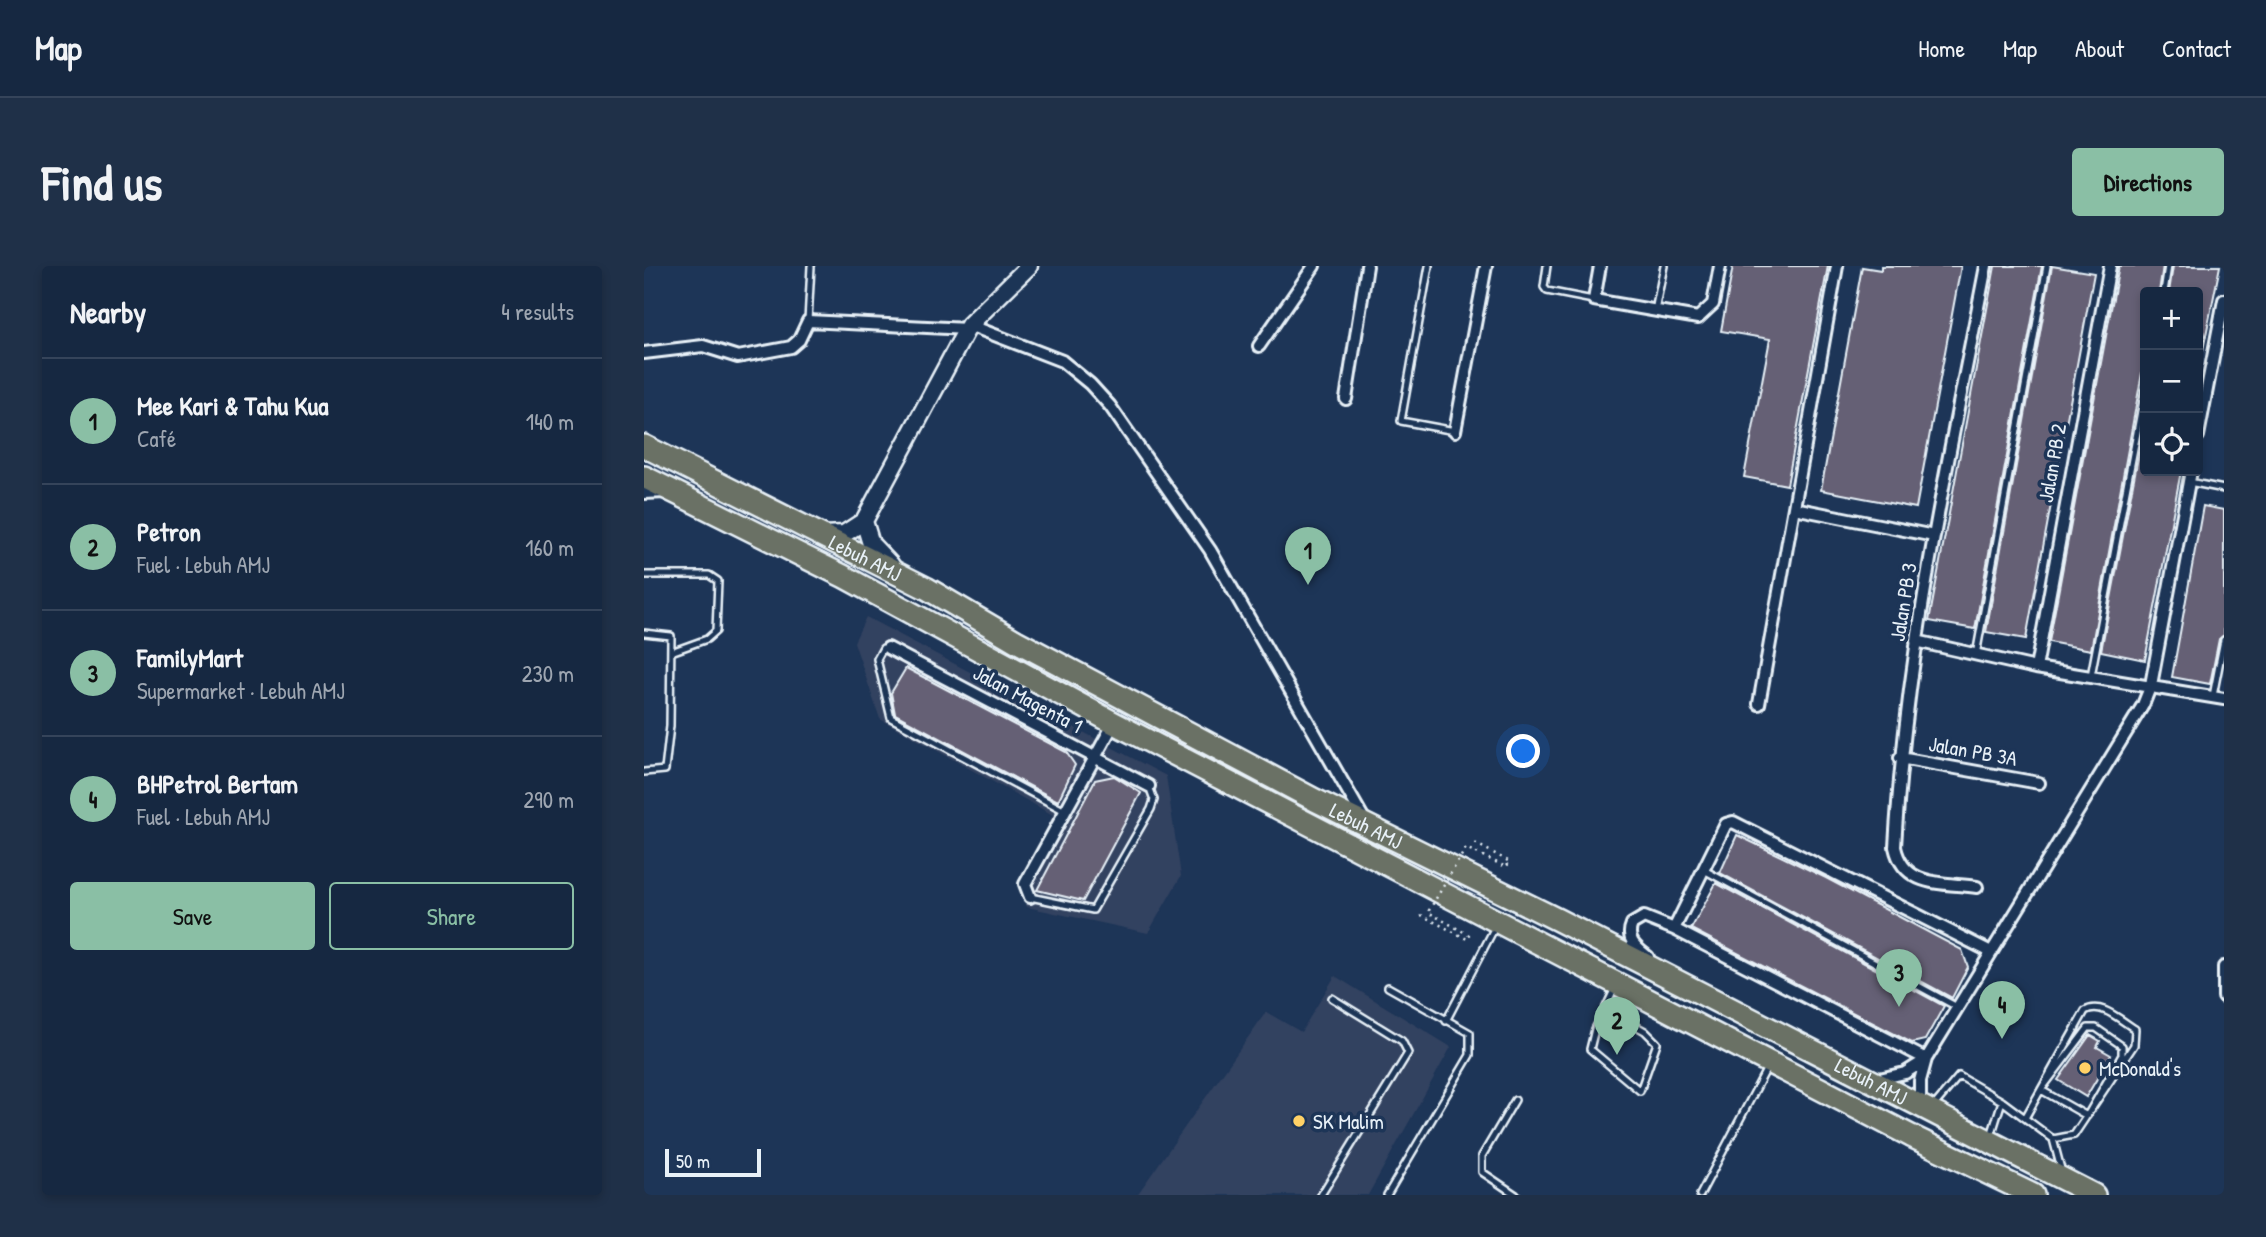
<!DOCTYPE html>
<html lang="en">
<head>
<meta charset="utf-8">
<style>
  :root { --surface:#162841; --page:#1f3048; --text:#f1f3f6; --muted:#9ea6b1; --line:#35445a; --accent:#8abfa5 }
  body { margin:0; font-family:"Patrick Hand",sans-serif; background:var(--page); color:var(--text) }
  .controls { position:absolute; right:21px; top:21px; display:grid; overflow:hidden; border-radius:7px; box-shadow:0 4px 10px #0003 }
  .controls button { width:63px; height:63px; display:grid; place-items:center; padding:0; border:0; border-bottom:2px solid var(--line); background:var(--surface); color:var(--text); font:35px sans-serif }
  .scale { position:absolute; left:21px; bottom:18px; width:96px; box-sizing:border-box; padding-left:7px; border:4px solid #e8f1f8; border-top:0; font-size:19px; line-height:24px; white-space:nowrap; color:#e8f1f8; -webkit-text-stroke:5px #1d3557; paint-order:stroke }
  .you { position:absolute; left:880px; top:486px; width:24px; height:24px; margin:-18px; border:5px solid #fff; border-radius:50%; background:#1a73e8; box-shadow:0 0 0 10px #1a73e833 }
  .badge { display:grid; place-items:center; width:46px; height:46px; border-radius:50%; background:var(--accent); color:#111; font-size:23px; font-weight:700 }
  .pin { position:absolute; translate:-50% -58px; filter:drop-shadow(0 2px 4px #0008) }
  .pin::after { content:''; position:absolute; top:37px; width:24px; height:21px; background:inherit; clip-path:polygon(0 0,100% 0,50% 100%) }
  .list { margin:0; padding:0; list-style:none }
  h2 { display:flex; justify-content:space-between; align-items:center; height:91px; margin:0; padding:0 28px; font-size:30px }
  h2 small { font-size:23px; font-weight:400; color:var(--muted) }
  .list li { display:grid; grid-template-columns:46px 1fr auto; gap:21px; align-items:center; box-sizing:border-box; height:126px; padding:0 28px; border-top:2px solid var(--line) }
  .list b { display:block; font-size:26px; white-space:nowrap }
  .list p { margin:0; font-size:23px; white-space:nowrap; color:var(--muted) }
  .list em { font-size:23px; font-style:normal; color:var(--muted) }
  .actions { display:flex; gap:14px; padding:21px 28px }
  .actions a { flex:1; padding:16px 0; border:2px solid var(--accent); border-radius:7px; text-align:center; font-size:24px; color:var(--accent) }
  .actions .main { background:var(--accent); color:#111 }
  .icon { flex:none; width:38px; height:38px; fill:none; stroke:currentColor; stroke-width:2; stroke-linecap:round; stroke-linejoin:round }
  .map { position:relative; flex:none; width:1580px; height:929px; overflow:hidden; border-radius:7px }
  header { display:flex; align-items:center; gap:42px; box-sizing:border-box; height:98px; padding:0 35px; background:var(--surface); border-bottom:2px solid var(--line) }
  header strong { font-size:33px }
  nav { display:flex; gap:38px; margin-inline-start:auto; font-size:24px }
  .intro { display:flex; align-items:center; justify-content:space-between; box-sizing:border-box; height:168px; padding:0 42px }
  h1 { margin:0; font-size:49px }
  .button { padding:18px 32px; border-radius:7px; background:var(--accent); color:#111; font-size:24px; font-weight:700 }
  main { display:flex; gap:42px; padding:0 42px }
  aside { flex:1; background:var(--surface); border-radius:7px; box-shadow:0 4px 10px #0003 }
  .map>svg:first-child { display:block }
</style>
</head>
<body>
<header>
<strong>Map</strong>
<nav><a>Home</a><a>Map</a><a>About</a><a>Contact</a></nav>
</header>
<div class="intro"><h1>Find us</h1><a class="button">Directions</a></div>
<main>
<aside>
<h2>Nearby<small>4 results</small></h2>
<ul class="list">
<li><span class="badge">1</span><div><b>Mee Kari &amp; Tahu Kua</b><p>Café</p></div><em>140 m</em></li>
<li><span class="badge">2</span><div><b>Petron</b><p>Fuel · Lebuh AMJ</p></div><em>160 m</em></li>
<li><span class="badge">3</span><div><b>FamilyMart</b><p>Supermarket · Lebuh AMJ</p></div><em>230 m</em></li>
<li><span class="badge">4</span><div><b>BHPetrol Bertam</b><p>Fuel · Lebuh AMJ</p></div><em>290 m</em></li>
</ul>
<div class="actions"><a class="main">Save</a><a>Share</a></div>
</aside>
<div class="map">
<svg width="1580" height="929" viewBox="0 0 1580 929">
  <rect width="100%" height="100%" fill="#1d3557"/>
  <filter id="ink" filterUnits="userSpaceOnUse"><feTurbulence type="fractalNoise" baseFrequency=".0143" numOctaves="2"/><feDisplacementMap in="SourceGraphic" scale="14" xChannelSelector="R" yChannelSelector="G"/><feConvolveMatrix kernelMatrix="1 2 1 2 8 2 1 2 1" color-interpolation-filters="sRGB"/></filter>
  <g filter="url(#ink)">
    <path fill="#334260" d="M 222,351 L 522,510 L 537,610 L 504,667 L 383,641 L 374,620 L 409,549 L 236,453 L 210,376 Z
      M 691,710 L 807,781 L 724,929 L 493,929 L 622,746 L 657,766 Z"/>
    <path fill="#656074" stroke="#e8f1f8" stroke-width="2" d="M 1089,0 L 1184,0 L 1143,219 L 1100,211 L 1126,73 L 1077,65 Z
      M 1237,0 L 1317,0 L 1272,242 L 1177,224 L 1218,1 L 1237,4 Z
      M 1351,0 L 1398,0 L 1331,363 L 1285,355 Z
      M 1408,0 L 1450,7 L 1382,373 L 1342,366 Z
      M 1475,0 L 1519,0 L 1515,26 L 1501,26 L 1501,91 L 1447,384 L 1405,376 Z
      M 1529,0 L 1576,0 L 1559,84 L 1554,83 L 1554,26 L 1525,26 Z
      M 1500,160 L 1501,205 L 1537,205 L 1501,394 L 1457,385 Z
      M 1559,240 L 1580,244 L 1580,369 L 1575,373 L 1566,418 L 1528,411 Z
      M 262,402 L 422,486 L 431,499 L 414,535 L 251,448 L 247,427 Z
      M 470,510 L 497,527 L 439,635 L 393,624 L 451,514 Z
      M 1093,569 L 1182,612 L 1318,684 L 1324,701 L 1308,732 L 1076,607 Z
      M 1072,617 L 1300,740 L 1281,774 L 1268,777 L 1047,663 Z
      M 1446,769 L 1456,775 L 1453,781 L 1467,789 L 1442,831 L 1414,814 Z"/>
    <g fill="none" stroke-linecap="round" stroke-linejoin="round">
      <g stroke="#e8f1f8" stroke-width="10">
        <path id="lane" d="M 785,0 L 757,155 L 811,165
          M 903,0 L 900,21 L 903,25 L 949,34
          M 1520,26 L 1524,0
          M 1011,45 L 1020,0
          M 164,55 L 167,0
          M 1545,216 L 1580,223
          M 0,309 L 65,309 L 74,315 L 72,365 L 63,373 L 27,386
          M 0,367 L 27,370 L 26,460 L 21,504 L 0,506
          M 244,382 L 239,382 L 233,393 L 247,452 L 421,545
          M 1332,389 L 1403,0
          M 1447,410 L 1501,124
          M 1569,430 L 1580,374
          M 1060,604 L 1313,741
          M 386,631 L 449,644 L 507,543 L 510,534 L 505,520
          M 962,741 L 951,763 L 946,783 L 996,825 L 1013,777 L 1001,765 L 965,745 L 962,741 L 971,722
          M 802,755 L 851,661
          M 1444,762 L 1452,762 L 1478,780 L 1478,789 L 1443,850 L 1397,824 Z
          M 871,834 L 838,890 L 838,906 L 872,929
          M 1358,835 L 1409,873 L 1417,903
          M 1289,841 L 1315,810 L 1358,835 L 1347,870
          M 1381,852 L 1441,745 C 1457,735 1476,754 1491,763 L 1490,779 L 1430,869 L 1409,873
          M 677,929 L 764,787 L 758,775 L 688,732
          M 743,929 L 826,789 L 826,767 L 744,721
          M 1056,929 L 1123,802"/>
      </g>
      <g stroke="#e8f1f8" stroke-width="16">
        <path id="street" d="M 956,0 L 950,34 L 1054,52 L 1069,38 L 1076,0
          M 325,59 L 418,95 L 446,118 L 466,140 L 566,284 L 721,555
          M 615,80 L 670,0
          M 0,87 L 59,80 L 94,91 L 147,81 L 155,74 L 164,55 L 323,63
          M 702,133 L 723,0
          M 811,165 L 842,0
          M 1554,170 L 1580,34
          M 0,227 L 22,226
          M 1150,242 L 1290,270
          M 1272,375 L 1392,402 L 1580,433
          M 244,382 L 505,520
          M 1392,402 L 1466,0
          M 1115,438 L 1193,0
          M 1256,492 L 1395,517
          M 1333,621 C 1298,616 1260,622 1251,581 C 1262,384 1305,192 1342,0
          M 386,631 L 381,618 L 470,457
          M 1030,663 L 1082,558 L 1089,556 L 1347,686
          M 1004,691 C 993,682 981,674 988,658 L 1000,651 L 1030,663 L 1282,793
          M 1580,701 L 1580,731
          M 1231,814 L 1261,807 L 1280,795
          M 1276,841 L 1276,815 L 1282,793 L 1499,439 L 1507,419 L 1547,205"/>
      </g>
      <g stroke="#e8f1f8" stroke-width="21">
        <path id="secondary" d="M 220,255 L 227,278 L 247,299
          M 180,269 L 200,268 L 220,255 L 325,59 L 385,0"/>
      </g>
      <g stroke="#e8f1f8" stroke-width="26">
        <g id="highway">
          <path id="s1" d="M 0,180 L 282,322 L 372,375 L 671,534 L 914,654 L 1450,929"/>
          <path d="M 0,211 L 199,310 L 470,457 L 1267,870 L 1389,929"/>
        </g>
      </g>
      <use href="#lane" stroke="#1d3557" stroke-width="5"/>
      <use href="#street" stroke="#1d3557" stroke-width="10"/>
      <use href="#secondary" stroke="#1d3557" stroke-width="16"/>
      <use href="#highway" stroke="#6b7165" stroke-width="21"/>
      <path stroke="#e8f1f8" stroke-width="2.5" stroke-dasharray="2 5" stroke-linecap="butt" d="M 777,649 L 823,673 L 825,669 L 784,646 L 822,582 L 862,601 L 866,596 L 827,575"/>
    </g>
  </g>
  <g fill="#ffd166" stroke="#1d3557" stroke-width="2.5">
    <circle cx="1441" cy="802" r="7"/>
    <circle cx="655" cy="855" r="7"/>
  </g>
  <g text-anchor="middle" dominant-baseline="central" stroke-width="7" stroke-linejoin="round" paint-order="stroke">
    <g font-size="21" fill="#e8f1f8" stroke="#1d3557">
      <text transform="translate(1408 197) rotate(-80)">Jalan PB 2</text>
      <text stroke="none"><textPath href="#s1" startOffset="248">Lebuh AMJ</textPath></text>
      <text transform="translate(1259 336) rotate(-81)">Jalan PB 3</text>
      <text transform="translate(384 433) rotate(28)">Jalan Magenta 1</text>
      <text transform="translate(1329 485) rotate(10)">Jalan PB 3A</text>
      <text stroke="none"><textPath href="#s1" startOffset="816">Lebuh AMJ</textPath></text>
      <text stroke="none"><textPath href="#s1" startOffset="1382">Lebuh AMJ</textPath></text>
    </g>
    <g font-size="21" fill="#e8f1f8" stroke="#1d3557" text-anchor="start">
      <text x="1455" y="802">McDonald's</text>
      <text x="669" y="855">SK Malim</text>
    </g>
  </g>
</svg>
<div class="controls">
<button>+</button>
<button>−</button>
<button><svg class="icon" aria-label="locate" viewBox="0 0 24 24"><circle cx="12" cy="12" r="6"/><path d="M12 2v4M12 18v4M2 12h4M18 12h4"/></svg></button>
</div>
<div class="scale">50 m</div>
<div class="you"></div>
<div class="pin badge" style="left:664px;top:319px">1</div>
<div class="pin badge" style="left:973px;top:789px">2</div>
<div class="pin badge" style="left:1255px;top:741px">3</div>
<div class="pin badge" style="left:1358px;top:773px">4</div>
</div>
</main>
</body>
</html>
